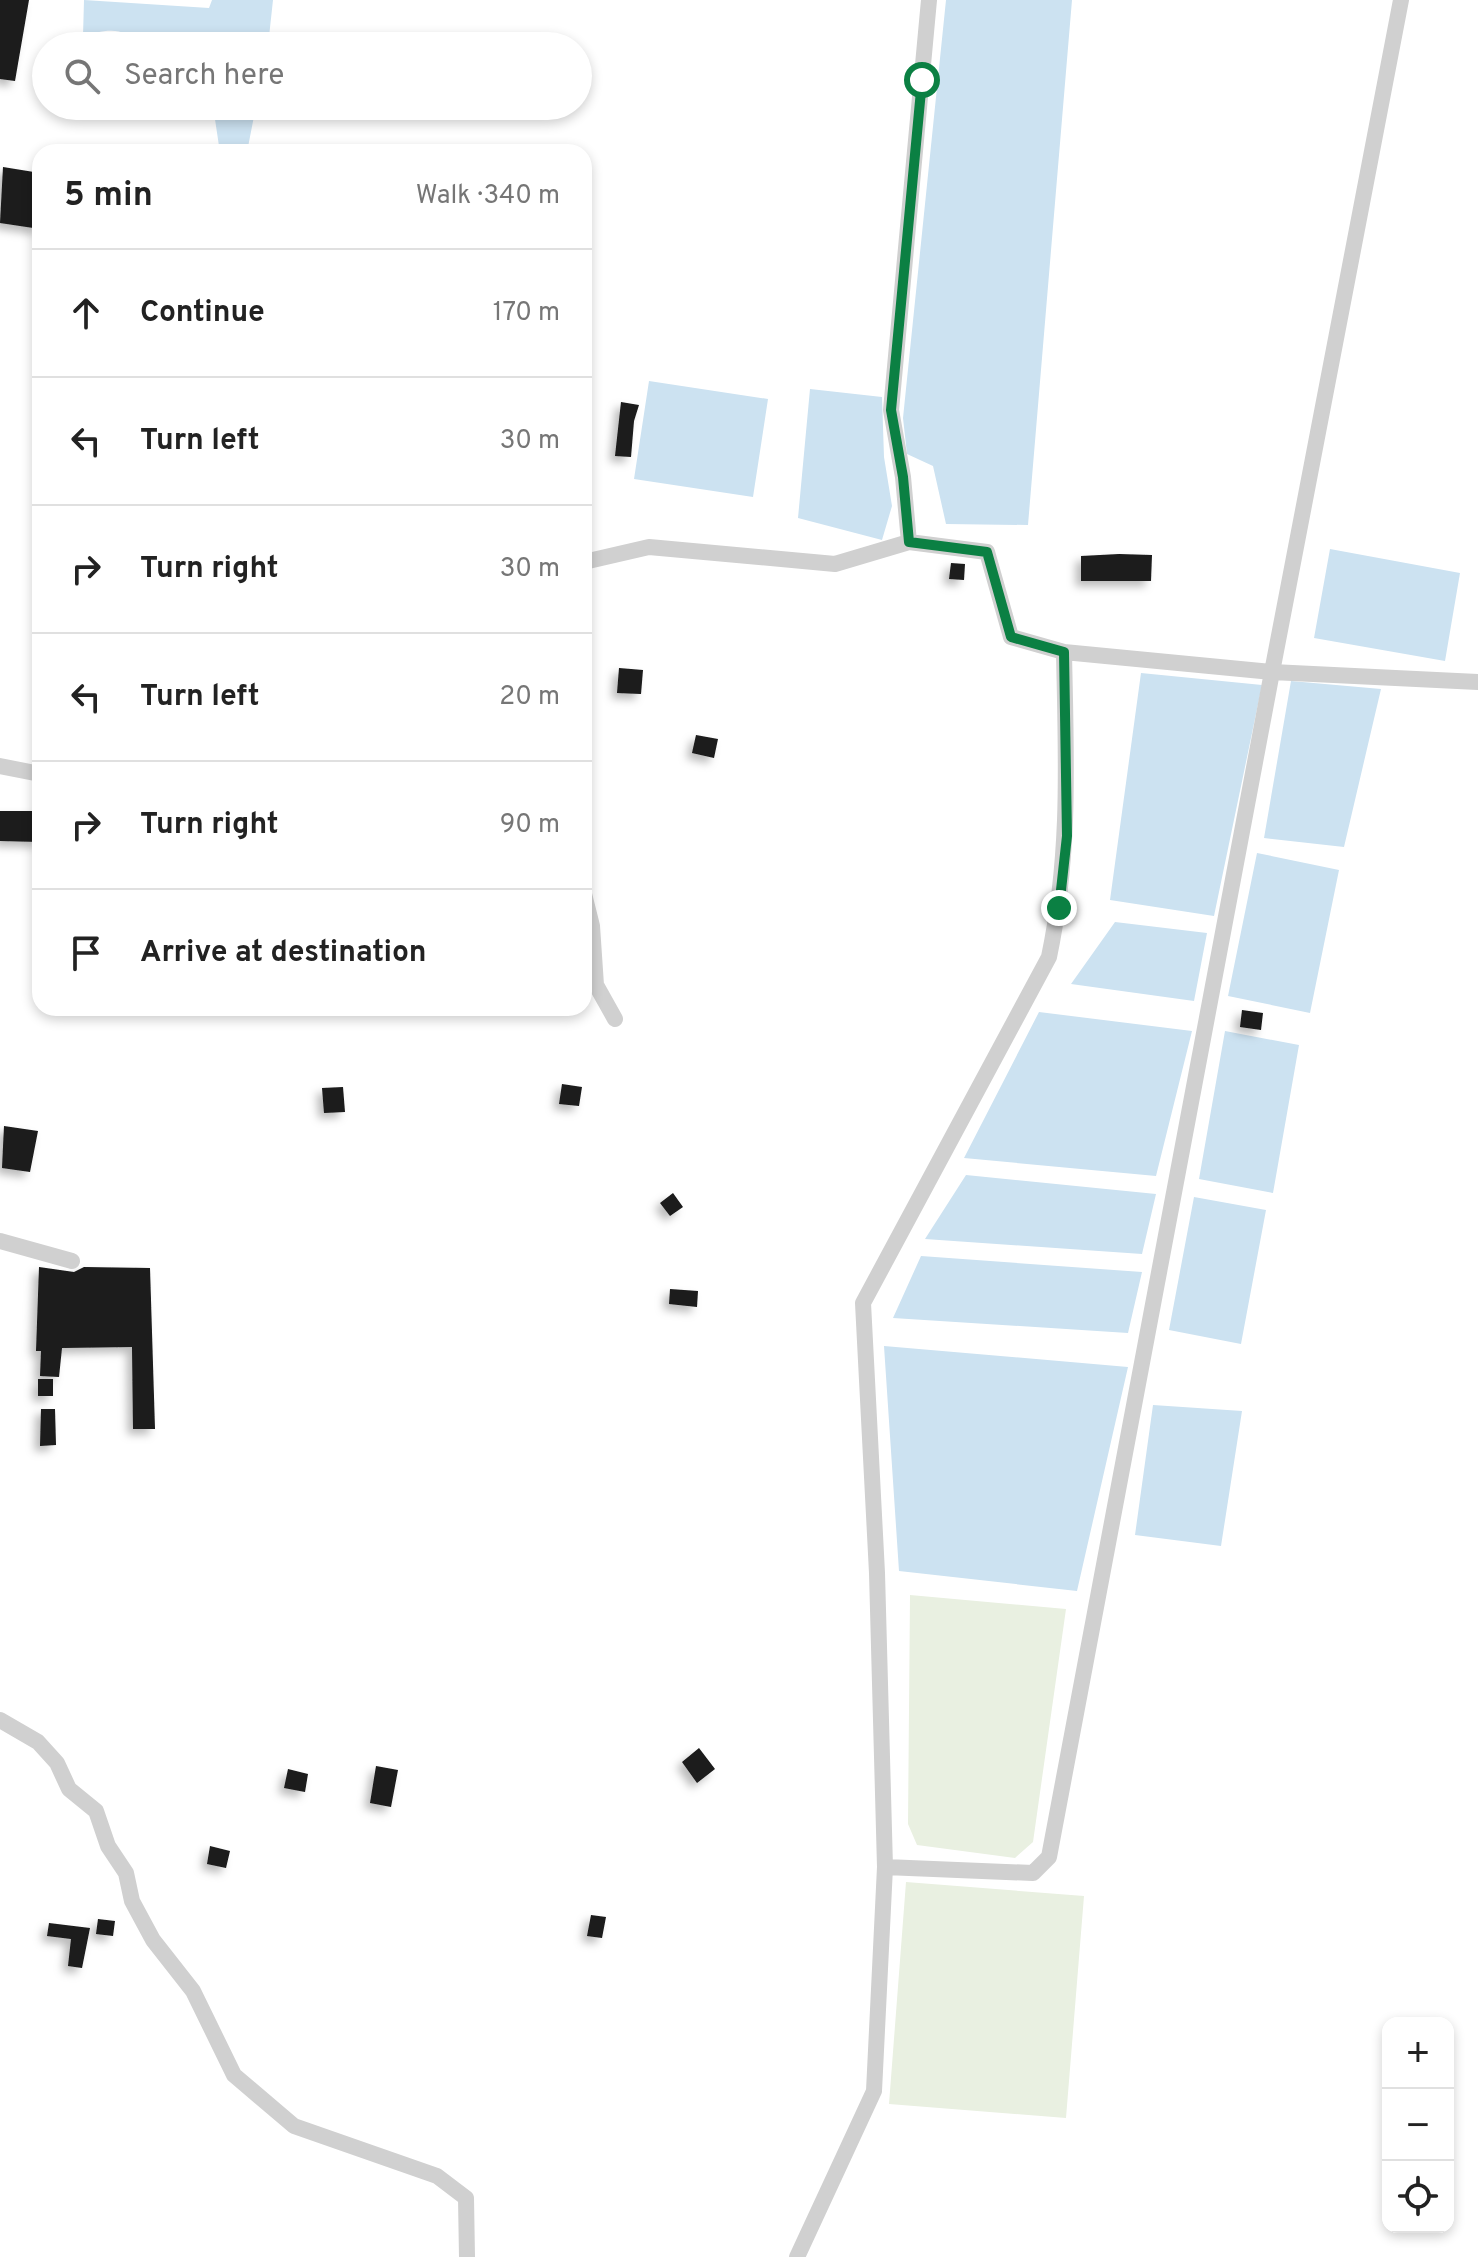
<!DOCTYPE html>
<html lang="en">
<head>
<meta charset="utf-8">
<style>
  :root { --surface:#fff; --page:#f2f2f2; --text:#222; --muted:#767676; --line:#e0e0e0 }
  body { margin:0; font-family:Overpass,sans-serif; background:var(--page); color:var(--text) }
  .controls { position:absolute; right:24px; bottom:24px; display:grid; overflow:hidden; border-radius:16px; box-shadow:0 4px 12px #0003 }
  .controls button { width:72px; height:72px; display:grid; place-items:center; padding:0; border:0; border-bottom:2px solid var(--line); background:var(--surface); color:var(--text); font:40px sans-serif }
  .stop { position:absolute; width:24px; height:24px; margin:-18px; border:6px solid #0b8043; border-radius:50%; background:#fff }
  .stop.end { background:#0b8043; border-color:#fff; box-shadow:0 2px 8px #0008 }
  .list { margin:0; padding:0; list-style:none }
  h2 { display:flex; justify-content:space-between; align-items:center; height:104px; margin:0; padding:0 32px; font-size:34px }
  h2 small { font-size:26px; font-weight:400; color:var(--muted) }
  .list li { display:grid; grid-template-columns:52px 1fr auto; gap:24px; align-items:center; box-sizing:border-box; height:128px; padding:0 32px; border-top:2px solid var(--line) }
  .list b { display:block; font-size:30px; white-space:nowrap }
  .list em { font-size:26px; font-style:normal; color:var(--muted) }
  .icon { flex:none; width:44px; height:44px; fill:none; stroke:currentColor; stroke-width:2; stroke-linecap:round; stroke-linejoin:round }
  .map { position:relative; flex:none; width:1478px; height:2257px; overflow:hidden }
  .search { position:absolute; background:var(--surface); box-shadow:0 4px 12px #0003; left:32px; top:32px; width:560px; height:88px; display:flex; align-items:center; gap:20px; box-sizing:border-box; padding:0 28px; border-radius:44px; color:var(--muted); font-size:30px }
  .panel { position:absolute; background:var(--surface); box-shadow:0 4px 12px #0003; left:32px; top:144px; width:560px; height:872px; border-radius:24px }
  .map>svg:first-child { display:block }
</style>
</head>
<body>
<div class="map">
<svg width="1478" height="2257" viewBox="0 0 1478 2257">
  <defs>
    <filter id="shadow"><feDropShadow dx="-5.5" dy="5.5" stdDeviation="4" flood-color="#0004"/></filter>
  </defs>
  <rect width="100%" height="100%" fill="#fff"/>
  <path fill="#e9f0e1" d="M 910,1595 L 1066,1609 L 1033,1842 L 1015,1858 L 917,1845 L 908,1824 Z
    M 906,1882 L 1084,1896 L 1066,2118 L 889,2104 Z"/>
  <path fill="#cce2f1" d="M 84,0 L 209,8 L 212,0 L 273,0 L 268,46 L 136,46 C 127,24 101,31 83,36 Z
    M 946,0 L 1072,0 L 1028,525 L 946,524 L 933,466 L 907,454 L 903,418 Z
    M 213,106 L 256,106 L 248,147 L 219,146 Z
    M 649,381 L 768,399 L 753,497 L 634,479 Z
    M 810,389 L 882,397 L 884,457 L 892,506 L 882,540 L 798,518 Z
    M 1330,549 L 1460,573 L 1445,661 L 1314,638 Z
    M 1141,673 L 1262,685 L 1214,916 L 1110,900 Z
    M 1291,681 L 1381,689 L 1344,847 L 1264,838 Z
    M 1257,853 L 1339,870 L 1310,1013 L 1228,996 Z
    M 1115,922 L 1207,933 L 1194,1001 L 1071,984 Z
    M 1039,1012 L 1192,1031 L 1156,1176 L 964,1158 Z
    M 1225,1031 L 1299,1045 L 1273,1193 L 1199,1179 Z
    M 966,1175 L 1156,1194 L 1142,1254 L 925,1239 Z
    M 1194,1197 L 1266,1210 L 1241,1344 L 1169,1330 Z
    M 921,1256 L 1142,1272 L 1128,1333 L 893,1318 Z
    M 884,1346 L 1128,1367 L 1077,1591 L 899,1571 Z
    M 1153,1405 L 1242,1411 L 1221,1546 L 1135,1535 Z"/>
  <path fill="#1a1a1a" filter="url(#shadow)" d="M 0,0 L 29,0 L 15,81 L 0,79 Z
    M 3,167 L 40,173 L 40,229 L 0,223 Z
    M 621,402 L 639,405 L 634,421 L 631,457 L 615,456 Z
    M 1119,554 L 1152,555 L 1151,581 L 1081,581 L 1081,556 Z
    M 951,563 L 965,564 L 964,580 L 949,579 Z
    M 619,668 L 643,670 L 641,694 L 617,693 Z
    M 696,735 L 718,739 L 714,758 L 692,753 Z
    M 0,811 L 40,811 L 40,842 L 0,841 Z
    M 1242,1010 L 1263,1013 L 1261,1030 L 1240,1027 Z
    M 562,1084 L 582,1087 L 579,1106 L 559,1104 Z
    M 343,1087 L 345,1112 L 324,1113 L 322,1088 Z
    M 4,1126 L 38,1131 L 30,1172 L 2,1168 Z
    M 673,1193 L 683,1207 L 670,1216 L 660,1203 Z
    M 39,1267 L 74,1272 L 84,1267 L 150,1268 L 155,1429 L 133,1429 L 132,1347 L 62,1348 L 59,1377 L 40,1376 L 41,1351 L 36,1351 Z
    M 670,1289 L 698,1291 L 697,1307 L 669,1304 Z
    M 38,1379 L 53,1379 L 53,1396 L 38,1396 Z
    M 41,1409 L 55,1409 L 56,1445 L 40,1446 Z
    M 699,1748 L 715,1769 L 697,1783 L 682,1762 Z
    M 376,1766 L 398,1770 L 391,1807 L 370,1803 Z
    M 288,1769 L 308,1774 L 305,1792 L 284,1788 Z
    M 210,1846 L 230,1851 L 226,1868 L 207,1864 Z
    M 591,1915 L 606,1917 L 602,1938 L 587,1936 Z
    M 98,1919 L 115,1921 L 113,1936 L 96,1934 Z
    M 49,1923 L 90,1928 L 82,1968 L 68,1966 L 71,1939 L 47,1936 Z"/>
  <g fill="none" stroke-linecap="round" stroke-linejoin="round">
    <path stroke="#d0d0d0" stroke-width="16" d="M 584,562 L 649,547 L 835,564 L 909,542 L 903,477 L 891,410 L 929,0
      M 1064,652 L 1272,672 L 1401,0
      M 0,766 L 40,774
      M 584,894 L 592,926 L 596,985 L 615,1019
      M 0,1241 L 72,1261
      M 0,1720 L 38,1742 L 57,1763 L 69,1789 L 96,1811 L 108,1846 L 126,1873 L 132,1901 L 153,1940 L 193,1991 L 234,2075 L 294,2126 L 437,2176 L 466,2198 L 467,2257
      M 885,1867 L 1033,1873 L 1049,1857 L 1272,672 L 1478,682
      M 797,2257 L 874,2091 L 885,1867 L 877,1573 L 863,1303 L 1049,957 C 1071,852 1066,757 1064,652 L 1011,637 L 987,552 L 909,542"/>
  </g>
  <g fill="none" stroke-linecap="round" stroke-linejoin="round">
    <path stroke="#0b8043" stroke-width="10" d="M 922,80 L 891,410 L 903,477 L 909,542 L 987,552 L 1011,637 L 1064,652 L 1067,836 L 1059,908"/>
  </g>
</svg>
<div class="controls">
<button>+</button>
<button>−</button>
<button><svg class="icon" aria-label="locate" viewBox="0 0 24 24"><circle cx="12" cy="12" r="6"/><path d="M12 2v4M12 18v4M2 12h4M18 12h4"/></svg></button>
</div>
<div class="stop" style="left:922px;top:80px"></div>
<div class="stop end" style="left:1059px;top:908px"></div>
<div class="search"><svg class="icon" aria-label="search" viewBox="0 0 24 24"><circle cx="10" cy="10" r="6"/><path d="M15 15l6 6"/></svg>Search here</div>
<section class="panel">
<h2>5 min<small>Walk · 340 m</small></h2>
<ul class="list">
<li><svg class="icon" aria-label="ahead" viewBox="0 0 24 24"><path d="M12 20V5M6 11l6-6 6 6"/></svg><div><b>Continue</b></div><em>170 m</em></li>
<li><svg class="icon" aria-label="left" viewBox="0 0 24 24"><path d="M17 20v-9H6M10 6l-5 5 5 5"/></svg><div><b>Turn left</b></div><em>30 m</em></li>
<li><svg class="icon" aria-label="right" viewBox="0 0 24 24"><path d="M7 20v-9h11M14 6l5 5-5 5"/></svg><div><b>Turn right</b></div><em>30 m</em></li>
<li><svg class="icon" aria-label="left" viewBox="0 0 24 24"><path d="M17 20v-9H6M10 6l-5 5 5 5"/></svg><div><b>Turn left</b></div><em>20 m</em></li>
<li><svg class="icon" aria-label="right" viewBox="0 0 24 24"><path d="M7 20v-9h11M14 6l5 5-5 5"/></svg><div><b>Turn right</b></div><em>90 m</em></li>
<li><svg class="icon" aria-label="arrive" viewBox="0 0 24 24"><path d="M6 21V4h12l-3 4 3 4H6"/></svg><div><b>Arrive at destination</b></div></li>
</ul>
</section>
</div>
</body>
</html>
